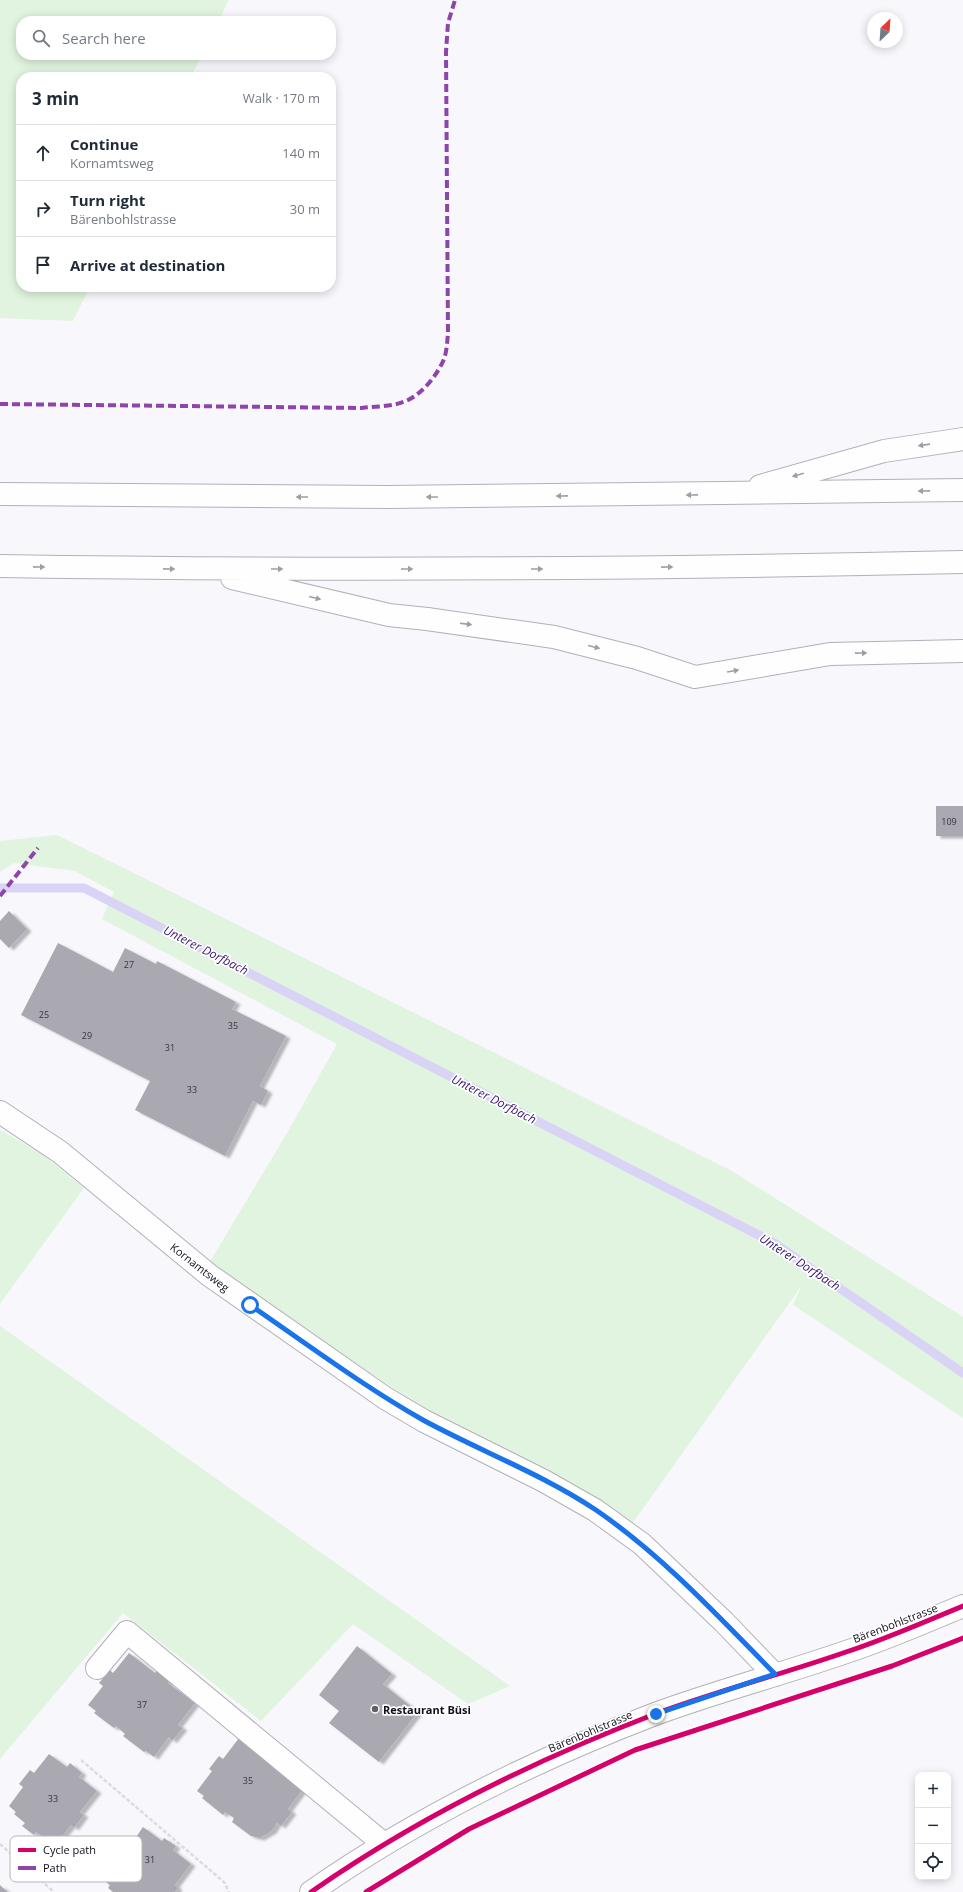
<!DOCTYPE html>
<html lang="en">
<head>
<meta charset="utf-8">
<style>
  :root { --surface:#fff; --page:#f2f2f3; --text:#1f2937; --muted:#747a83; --line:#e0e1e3 }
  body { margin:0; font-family:"Open Sans",sans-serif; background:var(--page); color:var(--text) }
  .controls { position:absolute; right:12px; bottom:12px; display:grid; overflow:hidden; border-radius:8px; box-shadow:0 2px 10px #0003 }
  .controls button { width:36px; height:36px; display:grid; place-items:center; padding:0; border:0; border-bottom:1px solid var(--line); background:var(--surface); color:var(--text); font:20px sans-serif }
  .compass { position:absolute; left:867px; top:12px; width:36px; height:36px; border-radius:50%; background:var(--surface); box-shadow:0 2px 10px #0003; rotate:25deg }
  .stop { position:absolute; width:12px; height:12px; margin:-9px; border:3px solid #1a73e8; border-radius:50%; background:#fff }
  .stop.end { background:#1a73e8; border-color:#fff; box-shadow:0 1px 4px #0008 }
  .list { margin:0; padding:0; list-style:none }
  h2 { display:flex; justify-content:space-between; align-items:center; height:52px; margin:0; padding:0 16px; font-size:17px }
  h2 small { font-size:13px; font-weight:400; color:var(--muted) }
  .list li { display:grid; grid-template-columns:26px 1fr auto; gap:12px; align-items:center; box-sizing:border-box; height:56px; padding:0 16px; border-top:1px solid var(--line) }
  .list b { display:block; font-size:15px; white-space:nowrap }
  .list p { margin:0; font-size:13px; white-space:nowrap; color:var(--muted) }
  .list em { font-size:13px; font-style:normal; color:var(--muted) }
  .icon { flex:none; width:22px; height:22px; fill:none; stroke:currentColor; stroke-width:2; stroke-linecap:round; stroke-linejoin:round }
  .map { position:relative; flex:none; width:963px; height:1892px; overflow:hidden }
  .search { position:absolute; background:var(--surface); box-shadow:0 2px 10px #0003; left:16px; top:16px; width:320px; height:44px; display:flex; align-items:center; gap:10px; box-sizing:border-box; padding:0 14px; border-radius:16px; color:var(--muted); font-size:15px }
  .panel { position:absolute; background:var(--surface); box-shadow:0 2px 10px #0003; left:16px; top:72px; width:320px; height:220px; border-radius:16px }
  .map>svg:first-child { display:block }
</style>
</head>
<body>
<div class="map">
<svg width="963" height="1892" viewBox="0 0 963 1892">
  <defs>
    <filter id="shadow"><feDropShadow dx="4.5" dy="2.5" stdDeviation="1" flood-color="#0004"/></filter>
  </defs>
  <rect width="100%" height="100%" fill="#f8f7fc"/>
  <path fill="#e0f4df" d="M 0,0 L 229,0 L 218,21 L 21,21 L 21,55 L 202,55 L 191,77 L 21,77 L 21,287 L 90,287 L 73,321 L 0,318 Z
    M 57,835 L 732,1171 L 963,1317 L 963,1418 L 793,1305 L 802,1285 L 632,1524 L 429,1412 L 208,1265 L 290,1128 L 337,1044 L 102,919 L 114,892 L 75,871 L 14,863 L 0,872 L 0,841 Z
    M 0,1130 L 42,1154 L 84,1188 L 0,1304 Z
    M 0,1326 L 510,1686 L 468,1704 L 353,1624 L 261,1721 L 123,1613 L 0,1759 Z"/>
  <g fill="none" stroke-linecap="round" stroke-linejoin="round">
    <path stroke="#d9d3f6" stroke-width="9" d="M 0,888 L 84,888 L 774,1243 L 963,1373"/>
  </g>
  <path fill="#aaa9b1" filter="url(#shadow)" d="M 936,806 L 963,806 L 963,836 L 936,836 Z
    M 9,911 L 27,929 L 9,948 L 0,939 L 0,921 Z
    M 58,943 L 113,972 L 125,948 L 156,964 L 157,961 L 236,1002 L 232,1009 L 286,1036 L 260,1086 L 268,1091 L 261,1105 L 253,1101 L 225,1156 L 135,1110 L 150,1081 L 21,1015 Z
    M 357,1646 L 392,1674 L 383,1684 L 418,1712 L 379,1762 L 329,1723 L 339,1711 L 319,1695 Z
    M 129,1653 L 155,1673 L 158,1669 L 170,1679 L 168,1683 L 195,1703 L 178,1725 L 183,1728 L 172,1741 L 169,1737 L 154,1757 L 146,1751 L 144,1752 L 123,1736 L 125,1734 L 116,1726 L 114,1728 L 94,1713 L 96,1711 L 88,1705 L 103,1686 L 99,1683 L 110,1670 L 113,1673 Z
    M 239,1738 L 303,1789 L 288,1809 L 292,1812 L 281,1826 L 277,1823 L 272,1831 L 260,1838 L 251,1836 L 232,1822 L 234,1818 L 225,1812 L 223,1815 L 202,1798 L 204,1796 L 197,1791 L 212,1771 L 209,1769 L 219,1756 L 223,1759 Z
    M 49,1754 L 67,1767 L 70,1763 L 82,1773 L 79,1777 L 97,1791 L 80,1812 L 84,1815 L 74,1828 L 71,1825 L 57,1843 L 48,1837 L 46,1839 L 36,1832 L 34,1835 L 22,1826 L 25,1823 L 14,1814 L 16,1812 L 9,1806 L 23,1787 L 19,1784 L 30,1770 L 34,1773 Z
    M 143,1827 L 162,1841 L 164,1838 L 176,1846 L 173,1850 L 191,1864 L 175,1885 L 178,1888 L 175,1892 L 113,1892 L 108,1888 L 110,1885 L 103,1880 L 117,1860 L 114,1858 L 123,1845 L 128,1849 Z
    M 0,1885 L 2,1887 L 8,1892 L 0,1892 Z"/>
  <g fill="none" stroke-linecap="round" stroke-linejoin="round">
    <g stroke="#b2b0b8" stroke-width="24">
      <path id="minor" d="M 427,619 L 554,637 L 637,658 L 695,677 L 830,654 L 963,651
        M 0,1112 L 60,1152 L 209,1275 L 385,1398 L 424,1421 L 544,1481 L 595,1510 L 642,1544 L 724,1622 L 775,1675
        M 97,1668 L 127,1632 L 384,1844
        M 311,1892 C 417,1818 535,1760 655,1714 C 717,1691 783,1674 846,1652 C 886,1639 924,1622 963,1606"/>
    </g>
    <g stroke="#b2b0b8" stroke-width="24">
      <path id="highway" d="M 760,486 L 884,451 L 963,439
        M 0,494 L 389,497 L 963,490
        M 0,566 C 321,571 642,569 963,562
        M 232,578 L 389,615 L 427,619"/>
    </g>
    <path stroke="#dcdcdd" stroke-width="2.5" stroke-dasharray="4 2" stroke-linecap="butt" d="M 81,1760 L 224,1882 L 229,1892
      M 0,1844 L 54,1892"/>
    <use href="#minor" stroke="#fefeff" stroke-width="22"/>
    <use href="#highway" stroke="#fefeff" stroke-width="22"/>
    <path stroke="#8e44ad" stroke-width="4" stroke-dasharray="8 4" stroke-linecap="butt" d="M 0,404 L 362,408 C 377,406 394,407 408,400 C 423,393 438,374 444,359 C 447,351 447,342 448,334 L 446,52 L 448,23 L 455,0
      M 0,896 L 38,848"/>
    <g stroke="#fff" stroke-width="8">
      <path id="cycleway" d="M 311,1892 C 417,1818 535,1760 655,1714 C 717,1691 783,1674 846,1652 C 886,1639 924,1622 963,1606
        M 366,1892 L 469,1829 L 635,1750 L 892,1666 L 963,1638"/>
    </g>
    <use href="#cycleway" stroke="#d6006c" stroke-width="5"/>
  </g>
  <defs><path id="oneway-solid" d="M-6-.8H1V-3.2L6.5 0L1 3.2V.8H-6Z"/></defs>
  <g fill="#9f9ea3">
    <use href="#oneway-solid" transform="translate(924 445) rotate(172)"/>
    <use href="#oneway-solid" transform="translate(798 475) rotate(164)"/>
    <use href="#oneway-solid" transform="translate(924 491) rotate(179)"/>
    <use href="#oneway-solid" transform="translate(692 495) rotate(179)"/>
    <use href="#oneway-solid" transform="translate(562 496) rotate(179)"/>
    <use href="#oneway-solid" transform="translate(302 497) rotate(-180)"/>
    <use href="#oneway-solid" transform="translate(432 497) rotate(180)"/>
    <use href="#oneway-solid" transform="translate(39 567) rotate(1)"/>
    <use href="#oneway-solid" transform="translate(667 567) rotate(-1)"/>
    <use href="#oneway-solid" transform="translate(169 569) rotate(1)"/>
    <use href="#oneway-solid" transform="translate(277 569)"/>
    <use href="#oneway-solid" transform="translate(407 569)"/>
    <use href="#oneway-solid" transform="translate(537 569)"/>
    <use href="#oneway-solid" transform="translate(315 598) rotate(14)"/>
    <use href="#oneway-solid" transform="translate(466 624) rotate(7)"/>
    <use href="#oneway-solid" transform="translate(594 647) rotate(14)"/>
    <use href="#oneway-solid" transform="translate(861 653) rotate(-1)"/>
    <use href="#oneway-solid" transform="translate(733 671) rotate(-10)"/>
  </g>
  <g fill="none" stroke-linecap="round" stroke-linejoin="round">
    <path stroke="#1a73e8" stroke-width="5" d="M 250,1305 C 307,1344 363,1386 423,1420 C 480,1451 542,1474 596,1510 C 663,1556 719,1617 775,1674 L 656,1714"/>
  </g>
  <circle fill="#616069" stroke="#fff" stroke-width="1.5" cx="375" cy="1709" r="4"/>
  <g text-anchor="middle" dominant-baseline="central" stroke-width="3.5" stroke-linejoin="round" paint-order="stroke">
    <g font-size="9" fill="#363540">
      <text x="949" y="821">109</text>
      <text x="129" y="964">27</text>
      <text x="44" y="1014">25</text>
      <text x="233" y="1025">35</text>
      <text x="87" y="1035">29</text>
      <text x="170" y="1047">31</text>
      <text x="192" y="1089">33</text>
      <text x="142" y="1704">37</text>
      <text x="248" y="1780">35</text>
      <text x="53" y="1798">33</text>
      <text x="150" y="1859">31</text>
    </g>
    <g font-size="11" fill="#100e1a" stroke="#fff">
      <text transform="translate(200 1267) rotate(38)">Kornamtsweg</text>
      <text transform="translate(895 1623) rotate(-21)">Bärenbohlstrasse</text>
      <text transform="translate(590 1731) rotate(-23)">Bärenbohlstrasse</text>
    </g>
    <g font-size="11" font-weight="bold" fill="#100e1a" stroke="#fff" text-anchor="start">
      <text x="383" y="1709">Restaurant Büsi</text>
    </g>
    <g font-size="12" font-style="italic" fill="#34146d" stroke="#fff">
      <text transform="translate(206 950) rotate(27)">Unterer Dorfbach</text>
      <text transform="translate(494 1099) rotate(27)">Unterer Dorfbach</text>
      <text transform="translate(800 1262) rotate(33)">Unterer Dorfbach</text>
    </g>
  </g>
  <rect x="10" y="1836" width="132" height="46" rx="6" fill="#fff" stroke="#b7b7ba" stroke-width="1"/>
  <rect x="18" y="1848" width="18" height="4" fill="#d6006c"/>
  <rect x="18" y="1866" width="18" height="4" fill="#8e44ad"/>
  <g font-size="11" fill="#100e1a">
    <text x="43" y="1854">Cycle path</text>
    <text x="43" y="1872">Path</text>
  </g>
</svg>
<div class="controls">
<button>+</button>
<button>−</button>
<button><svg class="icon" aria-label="locate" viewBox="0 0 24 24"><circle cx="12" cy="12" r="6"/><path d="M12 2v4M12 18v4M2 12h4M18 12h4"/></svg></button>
</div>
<svg class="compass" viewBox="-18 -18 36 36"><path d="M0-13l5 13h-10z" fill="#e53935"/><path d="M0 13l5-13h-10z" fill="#747a83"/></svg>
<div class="stop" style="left:250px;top:1305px"></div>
<div class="stop end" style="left:656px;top:1714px"></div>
<div class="search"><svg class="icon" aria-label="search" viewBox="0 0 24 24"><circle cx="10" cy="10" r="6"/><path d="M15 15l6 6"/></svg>Search here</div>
<section class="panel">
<h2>3 min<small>Walk · 170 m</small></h2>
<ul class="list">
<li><svg class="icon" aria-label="ahead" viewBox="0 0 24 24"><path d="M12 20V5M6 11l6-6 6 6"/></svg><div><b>Continue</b><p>Kornamtsweg</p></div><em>140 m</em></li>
<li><svg class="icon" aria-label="right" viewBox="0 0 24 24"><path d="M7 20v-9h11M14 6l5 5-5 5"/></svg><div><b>Turn right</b><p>Bärenbohlstrasse</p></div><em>30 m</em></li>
<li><svg class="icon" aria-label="arrive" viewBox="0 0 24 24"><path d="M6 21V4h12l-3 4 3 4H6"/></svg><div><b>Arrive at destination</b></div></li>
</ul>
</section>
</div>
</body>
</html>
